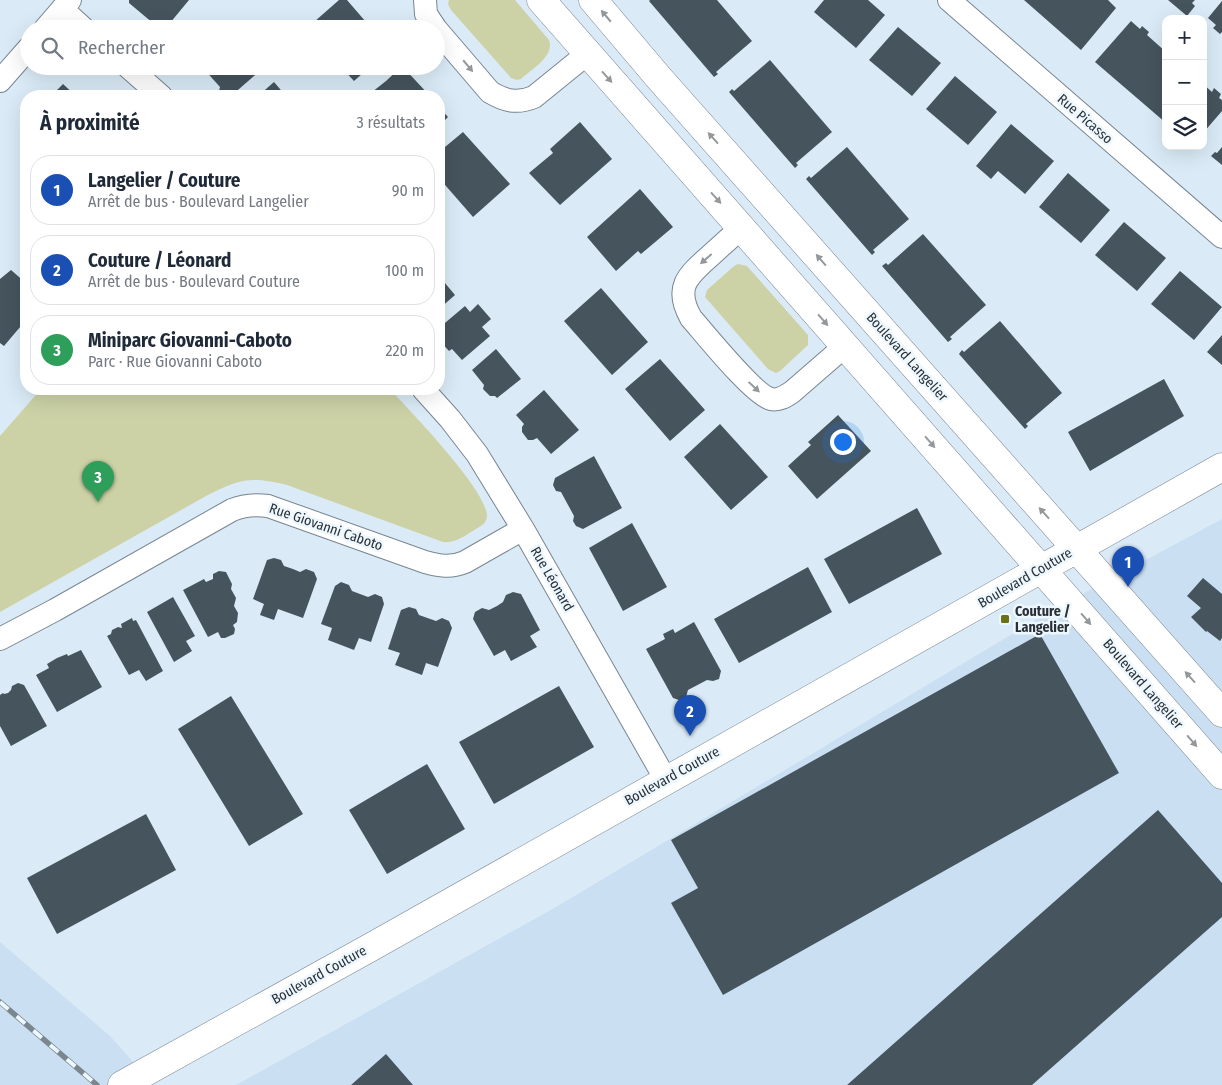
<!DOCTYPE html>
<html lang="fr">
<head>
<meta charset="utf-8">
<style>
  :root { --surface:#fff; --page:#f2f2f3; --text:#1f2937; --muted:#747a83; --line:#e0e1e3; --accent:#b45309 }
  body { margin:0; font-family:"Fira Sans Condensed",sans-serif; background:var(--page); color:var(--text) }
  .controls { position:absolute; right:15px; top:15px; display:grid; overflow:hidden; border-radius:10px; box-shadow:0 5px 20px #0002 }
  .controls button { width:45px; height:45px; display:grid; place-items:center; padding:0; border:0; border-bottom:1px solid var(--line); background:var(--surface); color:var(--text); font:25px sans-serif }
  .you { position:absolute; left:842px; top:441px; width:18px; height:18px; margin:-12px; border:4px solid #fff; border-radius:50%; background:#1a73e8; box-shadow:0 0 0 8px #1a73e833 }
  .badge { display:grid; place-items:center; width:32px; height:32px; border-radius:50%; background:var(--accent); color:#fff; font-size:16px; font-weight:700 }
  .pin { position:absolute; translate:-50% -41px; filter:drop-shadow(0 1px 2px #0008) }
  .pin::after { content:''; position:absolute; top:26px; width:18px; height:15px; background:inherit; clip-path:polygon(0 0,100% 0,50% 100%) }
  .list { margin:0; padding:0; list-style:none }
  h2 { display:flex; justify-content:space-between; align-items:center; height:65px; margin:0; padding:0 20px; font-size:21px }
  h2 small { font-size:16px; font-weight:400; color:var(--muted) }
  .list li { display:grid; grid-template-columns:32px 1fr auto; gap:15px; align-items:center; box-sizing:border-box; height:70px; margin:0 10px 10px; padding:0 10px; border:1px solid var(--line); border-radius:20px }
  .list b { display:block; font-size:19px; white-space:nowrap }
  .list p { margin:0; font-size:16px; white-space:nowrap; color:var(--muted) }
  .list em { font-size:16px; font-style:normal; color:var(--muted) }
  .icon { flex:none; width:28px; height:28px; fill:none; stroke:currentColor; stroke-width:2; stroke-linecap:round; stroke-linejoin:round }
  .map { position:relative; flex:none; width:1222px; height:1085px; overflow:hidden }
  .search { position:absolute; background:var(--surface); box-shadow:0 5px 20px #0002; left:20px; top:20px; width:425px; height:55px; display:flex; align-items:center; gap:12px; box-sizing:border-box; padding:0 18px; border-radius:28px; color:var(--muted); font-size:19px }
  .panel { position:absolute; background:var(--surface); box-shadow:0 5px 20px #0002; left:20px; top:90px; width:425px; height:305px; border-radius:20px }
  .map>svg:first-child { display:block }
</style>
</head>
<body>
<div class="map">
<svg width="1222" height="1085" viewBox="0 0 1222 1085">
  <rect width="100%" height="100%" fill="#daebf7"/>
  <path fill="#cae0f2" d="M 1222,519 L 1222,1085 L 236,1085 L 556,907 L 1049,612 Z
    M 0,942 L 110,1036 L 154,1085 L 0,1085 Z"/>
  <path fill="#ccd2a6" d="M 449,0 L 515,0 L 549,40 C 555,56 532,69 521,79 L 517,80 L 511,78 L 451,10 L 448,4 Z
    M 738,264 L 747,266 L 808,335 L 808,345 L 780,371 L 776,373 L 768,369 L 705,297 L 707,290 L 734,266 Z
    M 41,389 L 390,389 C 409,410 489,492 487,517 C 486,525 477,528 471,532 C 462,538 454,543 443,542 L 287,485 C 250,476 239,479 206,496 L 0,612 L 0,436 Z"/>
  <path fill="#46545e" d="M 129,0 L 189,0 L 165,29 L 160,29 L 129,3 Z
    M 339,0 L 347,0 L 372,29 L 306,29 Z
    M 650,0 L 717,0 L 752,41 L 716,72 L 718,74 L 714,77 L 649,1 Z
    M 824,0 L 868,0 L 885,15 L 856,48 L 814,12 Z
    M 1024,0 L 1108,0 L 1116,8 L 1081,50 Z
    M 1168,0 L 1195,0 L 1192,3 L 1195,6 L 1187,16 Z
    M 1222,1 L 1222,32 L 1220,34 L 1213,28 L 1216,25 L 1208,18 Z
    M 1131,21 L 1140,29 L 1142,26 L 1149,32 L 1147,35 L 1166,52 L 1166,123 L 1095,62 Z
    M 898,27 L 941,63 L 912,96 L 869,60 Z
    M 770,60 L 832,132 L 796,163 L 798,165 L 795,168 L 729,92 L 732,89 L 734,91 Z
    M 198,66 L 261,66 L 263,68 L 231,96 L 224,96 L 219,91 L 220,87 L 203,68 Z
    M 340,66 L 371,66 L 354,81 Z
    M 402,66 L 430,96 L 367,96 L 386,81 Z
    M 955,76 L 997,112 L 968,145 L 926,109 Z
    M 274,82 L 286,96 L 258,96 Z
    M 63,84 L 76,96 L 53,96 L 53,94 Z
    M 1203,84 L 1212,92 L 1214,88 L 1221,94 L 1219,98 L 1222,100 L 1222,111 L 1203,133 Z
    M 439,107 L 448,117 L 439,126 Z
    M 580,122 L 612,159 L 560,205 L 529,173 L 553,153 L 550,149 Z
    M 1011,124 L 1054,161 L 1025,194 L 998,171 L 991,179 L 976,166 Z
    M 463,132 L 510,184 L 473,217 L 439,178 L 439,152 Z
    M 847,147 L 909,219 L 873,250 L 875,252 L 872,255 L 806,179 L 809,176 L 811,178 Z
    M 1222,147 L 1222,165 L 1211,156 L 1215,152 L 1217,153 Z
    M 1068,173 L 1110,210 L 1081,243 L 1039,207 Z
    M 640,189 L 673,227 L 641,254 L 638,251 L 616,271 L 587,237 Z
    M 1124,222 L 1166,258 L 1137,291 L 1095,255 Z
    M 923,234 L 986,305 L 950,337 L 952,339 L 948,342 L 882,266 L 886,263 L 888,265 Z
    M 11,270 L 26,283 L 26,320 L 4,346 L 0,343 L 0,279 Z
    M 1180,271 L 1222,307 L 1194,340 L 1151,304 Z
    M 439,276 L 455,295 L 439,309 Z
    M 601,288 L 648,342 L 612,375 L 564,321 Z
    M 478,304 L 491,319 L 482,327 L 490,336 L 462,360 L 452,349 L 449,351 L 439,340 L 439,328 L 465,306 L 470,312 Z
    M 1000,321 L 1062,393 L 1026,424 L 1028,426 L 1025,429 L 959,354 L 962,350 L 964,352 Z
    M 1222,335 L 1222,365 L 1207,352 Z
    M 496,349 L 521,379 L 497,398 L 495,396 L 490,396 L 483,389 L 484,385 L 472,370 Z
    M 660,359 L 705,410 L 670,441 L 625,389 Z
    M 1164,379 L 1184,416 L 1090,471 L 1068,432 Z
    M 544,390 L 579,430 L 551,454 L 537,438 L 533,440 L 528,440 L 522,432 L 522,427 L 524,424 L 516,415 Z
    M 838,415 L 871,451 L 817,499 L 788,466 L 811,445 L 808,442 Z
    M 720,424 L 768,477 L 731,510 L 684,457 Z
    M 594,456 L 622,508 L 583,529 L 576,526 L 573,521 L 574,516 L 561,492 L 556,491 L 553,485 L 555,478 Z
    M 917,508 L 942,554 L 849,604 L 824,559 Z
    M 632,523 L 667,587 L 623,611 L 589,548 Z
    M 274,558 L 281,560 L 284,566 L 293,569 L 300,572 L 306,569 L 314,572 L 317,579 L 303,618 L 278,609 L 274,620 L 260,615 L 264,604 L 253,599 L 267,560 Z
    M 808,567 L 832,612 L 739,663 L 714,619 Z
    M 219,571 L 226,572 L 232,584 L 231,589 L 236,598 L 234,606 L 238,613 L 237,622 L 233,625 L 235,629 L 234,634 L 225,638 L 221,638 L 218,632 L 208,637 L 183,590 L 204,579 L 206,582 L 213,579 L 213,574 Z
    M 1203,578 L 1222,594 L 1222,638 L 1220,641 L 1207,631 L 1206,632 L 1191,617 L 1201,608 L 1187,596 Z
    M 341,582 L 349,585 L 352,591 L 368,597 L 375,594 L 382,597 L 384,604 L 371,642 L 359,638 L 354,650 L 328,640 L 332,628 L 321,624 L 335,586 Z
    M 513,592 L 521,594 L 540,630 L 530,636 L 537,647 L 511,661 L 505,650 L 494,656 L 473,619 L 475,612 L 482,608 L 489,610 L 497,606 L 503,602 L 506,595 Z
    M 173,597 L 195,636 L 186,641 L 192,651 L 174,662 L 147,612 Z
    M 409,607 L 416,609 L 419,615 L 436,621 L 442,618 L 449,621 L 452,628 L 438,667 L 426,663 L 422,675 L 395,665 L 400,653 L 388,649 L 401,610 Z
    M 132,618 L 133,621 L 136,620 L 163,671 L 146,681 L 139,670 L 129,675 L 107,636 L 111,634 L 112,630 L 118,627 L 122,628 L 121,624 Z
    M 694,622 L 721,671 L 719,679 L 713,681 L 707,680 L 688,690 L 686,697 L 679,700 L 673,698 L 646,649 L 665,639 L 663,634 L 673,629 L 675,633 Z
    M 1040,634 L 1119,773 L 723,995 L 671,903 L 698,888 L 671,840 Z
    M 81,650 L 102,687 L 57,712 L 36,675 L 49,668 L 47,664 L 57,658 L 67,654 L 68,656 Z
    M 18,683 L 24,685 L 47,726 L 11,746 L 0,726 L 0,695 L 3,693 L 4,694 L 8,693 L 11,690 L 12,686 Z
    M 559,686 L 594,747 L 494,804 L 459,742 Z
    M 231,696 L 303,814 L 249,846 L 178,729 Z
    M 427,764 L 465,829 L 387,874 L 349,810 Z
    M 1158,810 L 1222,883 L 1222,917 L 1032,1085 L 847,1085 Z
    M 146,814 L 176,870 L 57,934 L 27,878 Z
    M 386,1054 L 413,1085 L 351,1085 Z"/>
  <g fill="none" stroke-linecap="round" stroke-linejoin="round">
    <g stroke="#778691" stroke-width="24">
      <path id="street" d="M 425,0 L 426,14 L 436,29
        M 949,0 L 1222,237
        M 62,9 L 84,29
        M 45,29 L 70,0
        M 436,29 L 490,92 C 505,101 517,104 534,97 L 587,54
        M 127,66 L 161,96
        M 0,81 L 29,48
        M 742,227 C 731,237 721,246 710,256 C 687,276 674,288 691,318 C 705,334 754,395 771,399 C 779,401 786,396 792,392 L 845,346
        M 423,389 L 450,419 L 477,454 L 523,529 L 666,780
        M 0,639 L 55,610 L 232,510 C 244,505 254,504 268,506 L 425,562 C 439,566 451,568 465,562 L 523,529"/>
    </g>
    <g stroke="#778691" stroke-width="29">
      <path id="secondary" d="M 541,0 L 1222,775
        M 593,0 L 659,78 L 1222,713
        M 122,1085 L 373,946 L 1222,467"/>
    </g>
    <use href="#street" stroke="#fff" stroke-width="22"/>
    <use href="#secondary" stroke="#fff" stroke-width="28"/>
    <g stroke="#7b868e" stroke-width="5.5">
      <path id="rail" d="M 0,1002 L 97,1085"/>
    </g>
    <use href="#rail" stroke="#edf7fe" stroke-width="4" stroke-dasharray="11" stroke-linecap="butt"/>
  </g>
  <defs><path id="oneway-solid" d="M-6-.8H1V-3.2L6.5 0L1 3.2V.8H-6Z" transform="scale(1.25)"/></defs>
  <g fill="#94989a">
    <use href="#oneway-solid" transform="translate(606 16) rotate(-130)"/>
    <use href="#oneway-solid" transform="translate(468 66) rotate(50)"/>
    <use href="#oneway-solid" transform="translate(607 77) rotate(48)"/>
    <use href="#oneway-solid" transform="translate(713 138) rotate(-132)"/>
    <use href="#oneway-solid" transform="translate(716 198) rotate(48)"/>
    <use href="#oneway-solid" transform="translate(706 259) rotate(139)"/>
    <use href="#oneway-solid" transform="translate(821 260) rotate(-131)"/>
    <use href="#oneway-solid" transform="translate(823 320) rotate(49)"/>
    <use href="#oneway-solid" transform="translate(754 387) rotate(43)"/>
    <use href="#oneway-solid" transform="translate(930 442) rotate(49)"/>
    <use href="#oneway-solid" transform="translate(1044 513) rotate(-132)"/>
    <use href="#oneway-solid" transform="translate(1086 619) rotate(49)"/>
    <use href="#oneway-solid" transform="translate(1190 677) rotate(-132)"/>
    <use href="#oneway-solid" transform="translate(1192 741) rotate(49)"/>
  </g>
  <rect fill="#6a7016" stroke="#edf7fe" stroke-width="2" x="1000" y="614" width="10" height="10" rx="2.5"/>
  <g text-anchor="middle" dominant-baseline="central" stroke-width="5" stroke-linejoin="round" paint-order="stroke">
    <g font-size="14" fill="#2a3035" stroke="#edf7fe">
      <text transform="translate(1085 119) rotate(41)">Rue Picasso</text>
      <text transform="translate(907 357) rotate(48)">Boulevard Langelier</text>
      <text transform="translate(326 527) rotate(19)">Rue Giovanni Caboto</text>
      <text transform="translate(1025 578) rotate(-30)">Boulevard Couture</text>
      <text transform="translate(552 579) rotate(60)">Rue Léonard</text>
      <text transform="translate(1143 684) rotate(49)">Boulevard Langelier</text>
      <text transform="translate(672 776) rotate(-29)">Boulevard Couture</text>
      <text transform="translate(319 975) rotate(-29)">Boulevard Couture</text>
    </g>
    <g font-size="14" font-weight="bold" fill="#2a3035" stroke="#edf7fe" text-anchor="start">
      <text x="1015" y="611">Couture /<tspan x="1015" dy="16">Langelier</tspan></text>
    </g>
  </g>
</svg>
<div class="controls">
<button>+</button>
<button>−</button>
<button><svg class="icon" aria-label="layers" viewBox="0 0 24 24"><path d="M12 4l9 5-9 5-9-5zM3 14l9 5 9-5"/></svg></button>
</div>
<div class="you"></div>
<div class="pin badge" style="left:1128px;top:587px;background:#1a4fb4">1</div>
<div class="pin badge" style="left:690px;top:736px;background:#1a4fb4">2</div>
<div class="pin badge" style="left:98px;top:502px;background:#2e9e5b">3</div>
<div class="search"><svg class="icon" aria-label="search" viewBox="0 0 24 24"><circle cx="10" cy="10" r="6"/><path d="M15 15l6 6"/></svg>Rechercher</div>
<section class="panel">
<h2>À proximité<small>3 résultats</small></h2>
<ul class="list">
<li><span class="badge" style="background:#1a4fb4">1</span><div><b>Langelier / Couture</b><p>Arrêt de bus · Boulevard Langelier</p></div><em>90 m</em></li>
<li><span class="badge" style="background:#1a4fb4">2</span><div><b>Couture / Léonard</b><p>Arrêt de bus · Boulevard Couture</p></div><em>100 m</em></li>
<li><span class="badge" style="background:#2e9e5b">3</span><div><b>Miniparc Giovanni-Caboto</b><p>Parc · Rue Giovanni Caboto</p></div><em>220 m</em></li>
</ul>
</section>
</div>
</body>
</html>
